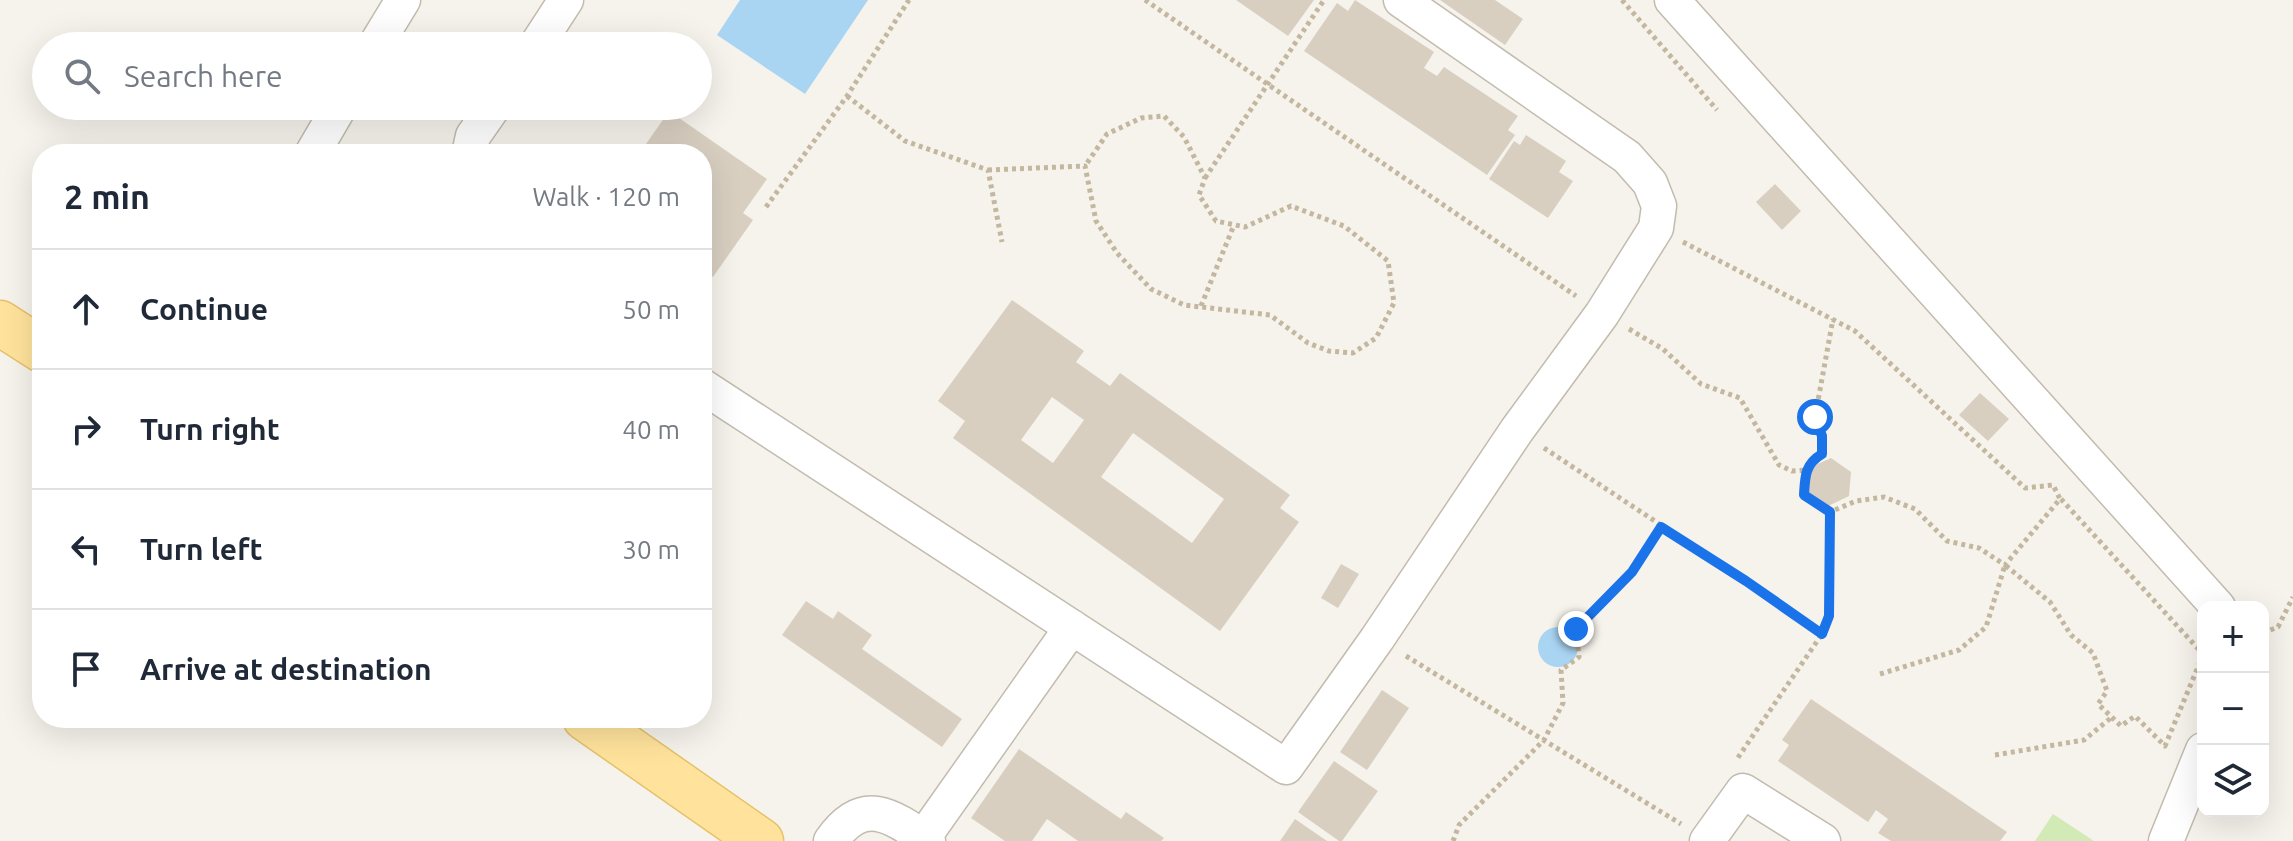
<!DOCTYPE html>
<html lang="en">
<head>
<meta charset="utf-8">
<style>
  :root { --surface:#fff; --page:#f6f6f7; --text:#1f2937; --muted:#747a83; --line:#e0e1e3 }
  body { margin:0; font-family:Ubuntu,sans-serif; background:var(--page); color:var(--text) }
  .controls { position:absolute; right:24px; bottom:24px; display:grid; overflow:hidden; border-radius:16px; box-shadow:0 8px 32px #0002 }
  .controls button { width:72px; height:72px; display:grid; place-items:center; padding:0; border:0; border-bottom:2px solid var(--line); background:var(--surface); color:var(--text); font:40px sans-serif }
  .stop { position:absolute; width:24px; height:24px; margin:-18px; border:6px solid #1a73e8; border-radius:50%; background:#fff }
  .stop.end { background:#1a73e8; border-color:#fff; box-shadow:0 2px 8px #0008 }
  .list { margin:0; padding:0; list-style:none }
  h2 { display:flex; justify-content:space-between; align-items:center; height:104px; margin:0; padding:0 32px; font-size:34px }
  h2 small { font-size:26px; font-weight:400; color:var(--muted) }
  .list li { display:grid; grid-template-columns:52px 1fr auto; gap:24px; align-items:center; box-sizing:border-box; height:120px; padding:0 32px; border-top:2px solid var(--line) }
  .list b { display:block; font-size:30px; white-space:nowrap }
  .list em { font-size:26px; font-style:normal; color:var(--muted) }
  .icon { flex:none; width:44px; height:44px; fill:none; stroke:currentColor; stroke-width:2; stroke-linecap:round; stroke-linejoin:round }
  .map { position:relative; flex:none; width:2293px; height:841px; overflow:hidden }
  .search { position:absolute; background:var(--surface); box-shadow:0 8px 32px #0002; left:32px; top:32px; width:680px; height:88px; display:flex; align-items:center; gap:20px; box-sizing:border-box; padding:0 28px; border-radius:44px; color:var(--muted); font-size:30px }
  .panel { position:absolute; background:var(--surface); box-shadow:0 8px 32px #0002; left:32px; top:144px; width:680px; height:584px; border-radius:32px }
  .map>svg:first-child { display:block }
</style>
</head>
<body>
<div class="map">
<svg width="2293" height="841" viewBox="0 0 2293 841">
  <rect width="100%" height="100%" fill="#f6f3ec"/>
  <path fill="#d2eab5" d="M 2053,814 L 2094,841 L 2035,841 Z"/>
  <path fill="#a9d4f2" d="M 740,0 L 868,0 L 805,94 L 717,35 Z
    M1538 647a20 20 0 1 1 40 0a20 20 0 1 1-40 0Z"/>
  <path fill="#d8cfc1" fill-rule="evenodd" d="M 1236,0 L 1314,0 L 1288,36 Z
    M 1355,0 L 1434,52 L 1424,68 L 1437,76 L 1444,67 L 1518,116 L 1508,130 L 1515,135 L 1487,175 L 1304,51 L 1337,3 L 1348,11 Z
    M 1440,0 L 1495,0 L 1523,19 L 1505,45 Z
    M 669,111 L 767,179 L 743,213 L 753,220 L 713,277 L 702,269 L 702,154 L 639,154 Z
    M 1526,135 L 1566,161 L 1559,172 L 1573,181 L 1548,218 L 1489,179 L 1514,141 L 1520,145 Z
    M 1775,184 L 1801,211 L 1782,230 L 1756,202 Z
    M 1012,300 L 1084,351 L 1076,362 L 1110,386 L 1120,373 L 1290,495 L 1280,508 L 1299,522 L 1220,631 L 953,438 L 965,421 L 938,401 ZM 1052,397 L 1084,420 L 1053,463 L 1021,440 ZM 1133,433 L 1224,499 L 1192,543 L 1101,477 Z
    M 1980,393 L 2009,419 L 1988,441 L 1959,415 Z
    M 1831,458 L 1851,472 L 1849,496 L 1826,507 L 1806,493 L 1809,468 Z
    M 1341,564 L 1359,574 L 1338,608 L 1321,598 Z
    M 806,601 L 833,619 L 838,611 L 872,635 L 862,649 L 962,719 L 942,747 L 782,635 Z
    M 1382,690 L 1409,708 L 1367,770 L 1340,752 Z
    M 1811,699 L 2007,832 L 2000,841 L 1891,841 L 1878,833 L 1888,819 L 1876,810 L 1868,822 L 1778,761 L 1789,745 L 1782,740 Z
    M 1019,749 L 1121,819 L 1126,812 L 1164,838 L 1161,841 L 1078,841 L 1047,819 L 1032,841 L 1005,841 L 971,818 Z
    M 1334,761 L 1378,791 L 1342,841 L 1339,841 L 1298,812 Z
    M 1295,819 L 1327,841 L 1280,841 Z"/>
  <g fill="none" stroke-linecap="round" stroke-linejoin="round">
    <g stroke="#c2bbae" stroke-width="37">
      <path id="minor" d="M 1672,0 L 2218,607
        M 375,46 L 403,0
        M 536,46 L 566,0
        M 312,154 L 340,106
        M 469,154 L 473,136 L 494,106
        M 702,386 L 1286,767 L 1377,639 L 1517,430 L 1602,314 L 1656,228 L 1659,206 L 1650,183 L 1627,157 L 1401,0
        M 923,838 L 1072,627
        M 831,841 C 863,795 891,815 928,841
        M 1707,841 L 1743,791 L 1823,841
        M 2166,841 L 2203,750"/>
    </g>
    <g stroke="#e6c16a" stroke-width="47">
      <path id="major" d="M 0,323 L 42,350
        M 585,718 L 761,841"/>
    </g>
    <path stroke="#c4b79f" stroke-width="5" stroke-dasharray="4 4" stroke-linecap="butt" d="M 1145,0 L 1576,296
      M 1622,0 L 1717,110
      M 847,96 L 905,141 L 988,170 L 1002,242
      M 988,170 L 1085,166 L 1096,221 L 1117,253 L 1151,289 L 1184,305 L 1270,315 L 1308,343 L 1329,351 L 1353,353 L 1376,338 L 1394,303 L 1388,261 L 1344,226 L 1291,206 L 1245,227 L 1216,221 L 1199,195 L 1205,178 L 1184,137 L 1164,116 L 1141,118 L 1107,134 L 1085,166
      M 1205,178 L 1324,0
      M 766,207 L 847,96 L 909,0
      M 1683,242 L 1855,331 L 2025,488 L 2053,485 L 2060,499 L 2005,565 L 1979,548 L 1947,541 L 1915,509 L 1884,497 L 1856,501 L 1830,512
      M 1201,306 L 1234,225
      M 1629,329 L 1663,349 L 1701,384 L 1740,398 L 1779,465 L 1792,471 L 1806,470 L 1804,495 L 1830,512 L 1829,616 L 1822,634
      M 1544,448 L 1746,581 L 1822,634 L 1737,759
      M 1806,470 L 1812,460 L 1822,454 L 1822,436 L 1815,417 L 1833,319
      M 2061,499 L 2203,654
      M 2263,633 L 2278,627 L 2293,597
      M 1406,656 L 1681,824
      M 1880,674 L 1959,650 L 1986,627 L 2005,565 L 2050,602 L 2071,635 L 2093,653 L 2107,691 L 2098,704 L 2121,726 L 2135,716 L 2165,746 L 2203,655
      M 1995,755 L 2084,740 L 2112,717
      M 1453,841 L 1459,825 L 1544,740 L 1563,703 L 1561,670 L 1579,657 L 1576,629 L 1632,572 L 1661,527"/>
    <use href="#minor" stroke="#fff" stroke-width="34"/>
    <use href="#major" stroke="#ffe39c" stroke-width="44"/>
  </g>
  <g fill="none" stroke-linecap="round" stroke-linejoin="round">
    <path stroke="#1a73e8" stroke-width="10" d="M 1576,629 L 1632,572 L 1661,527 L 1746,581 L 1822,634 L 1829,616 L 1830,512 L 1804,495 C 1805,476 1805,464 1822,454 L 1822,436 L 1815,417"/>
  </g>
</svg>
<div class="controls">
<button>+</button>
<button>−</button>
<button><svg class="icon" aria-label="layers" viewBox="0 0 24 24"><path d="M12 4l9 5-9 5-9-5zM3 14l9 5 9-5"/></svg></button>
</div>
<div class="stop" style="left:1815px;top:417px"></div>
<div class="stop end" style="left:1576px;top:629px"></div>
<div class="search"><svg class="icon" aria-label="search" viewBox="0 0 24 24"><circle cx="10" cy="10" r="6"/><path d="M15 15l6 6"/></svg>Search here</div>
<section class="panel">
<h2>2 min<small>Walk · 120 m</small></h2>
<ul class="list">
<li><svg class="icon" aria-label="ahead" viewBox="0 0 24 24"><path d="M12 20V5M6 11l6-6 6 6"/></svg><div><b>Continue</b></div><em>50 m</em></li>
<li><svg class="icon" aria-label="right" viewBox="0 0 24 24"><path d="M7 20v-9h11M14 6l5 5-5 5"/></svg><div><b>Turn right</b></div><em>40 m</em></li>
<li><svg class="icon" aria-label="left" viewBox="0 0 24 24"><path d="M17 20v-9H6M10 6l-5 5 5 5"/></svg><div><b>Turn left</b></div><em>30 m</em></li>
<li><svg class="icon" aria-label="arrive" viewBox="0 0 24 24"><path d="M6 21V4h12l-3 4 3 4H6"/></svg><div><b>Arrive at destination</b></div></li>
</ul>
</section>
</div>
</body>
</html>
